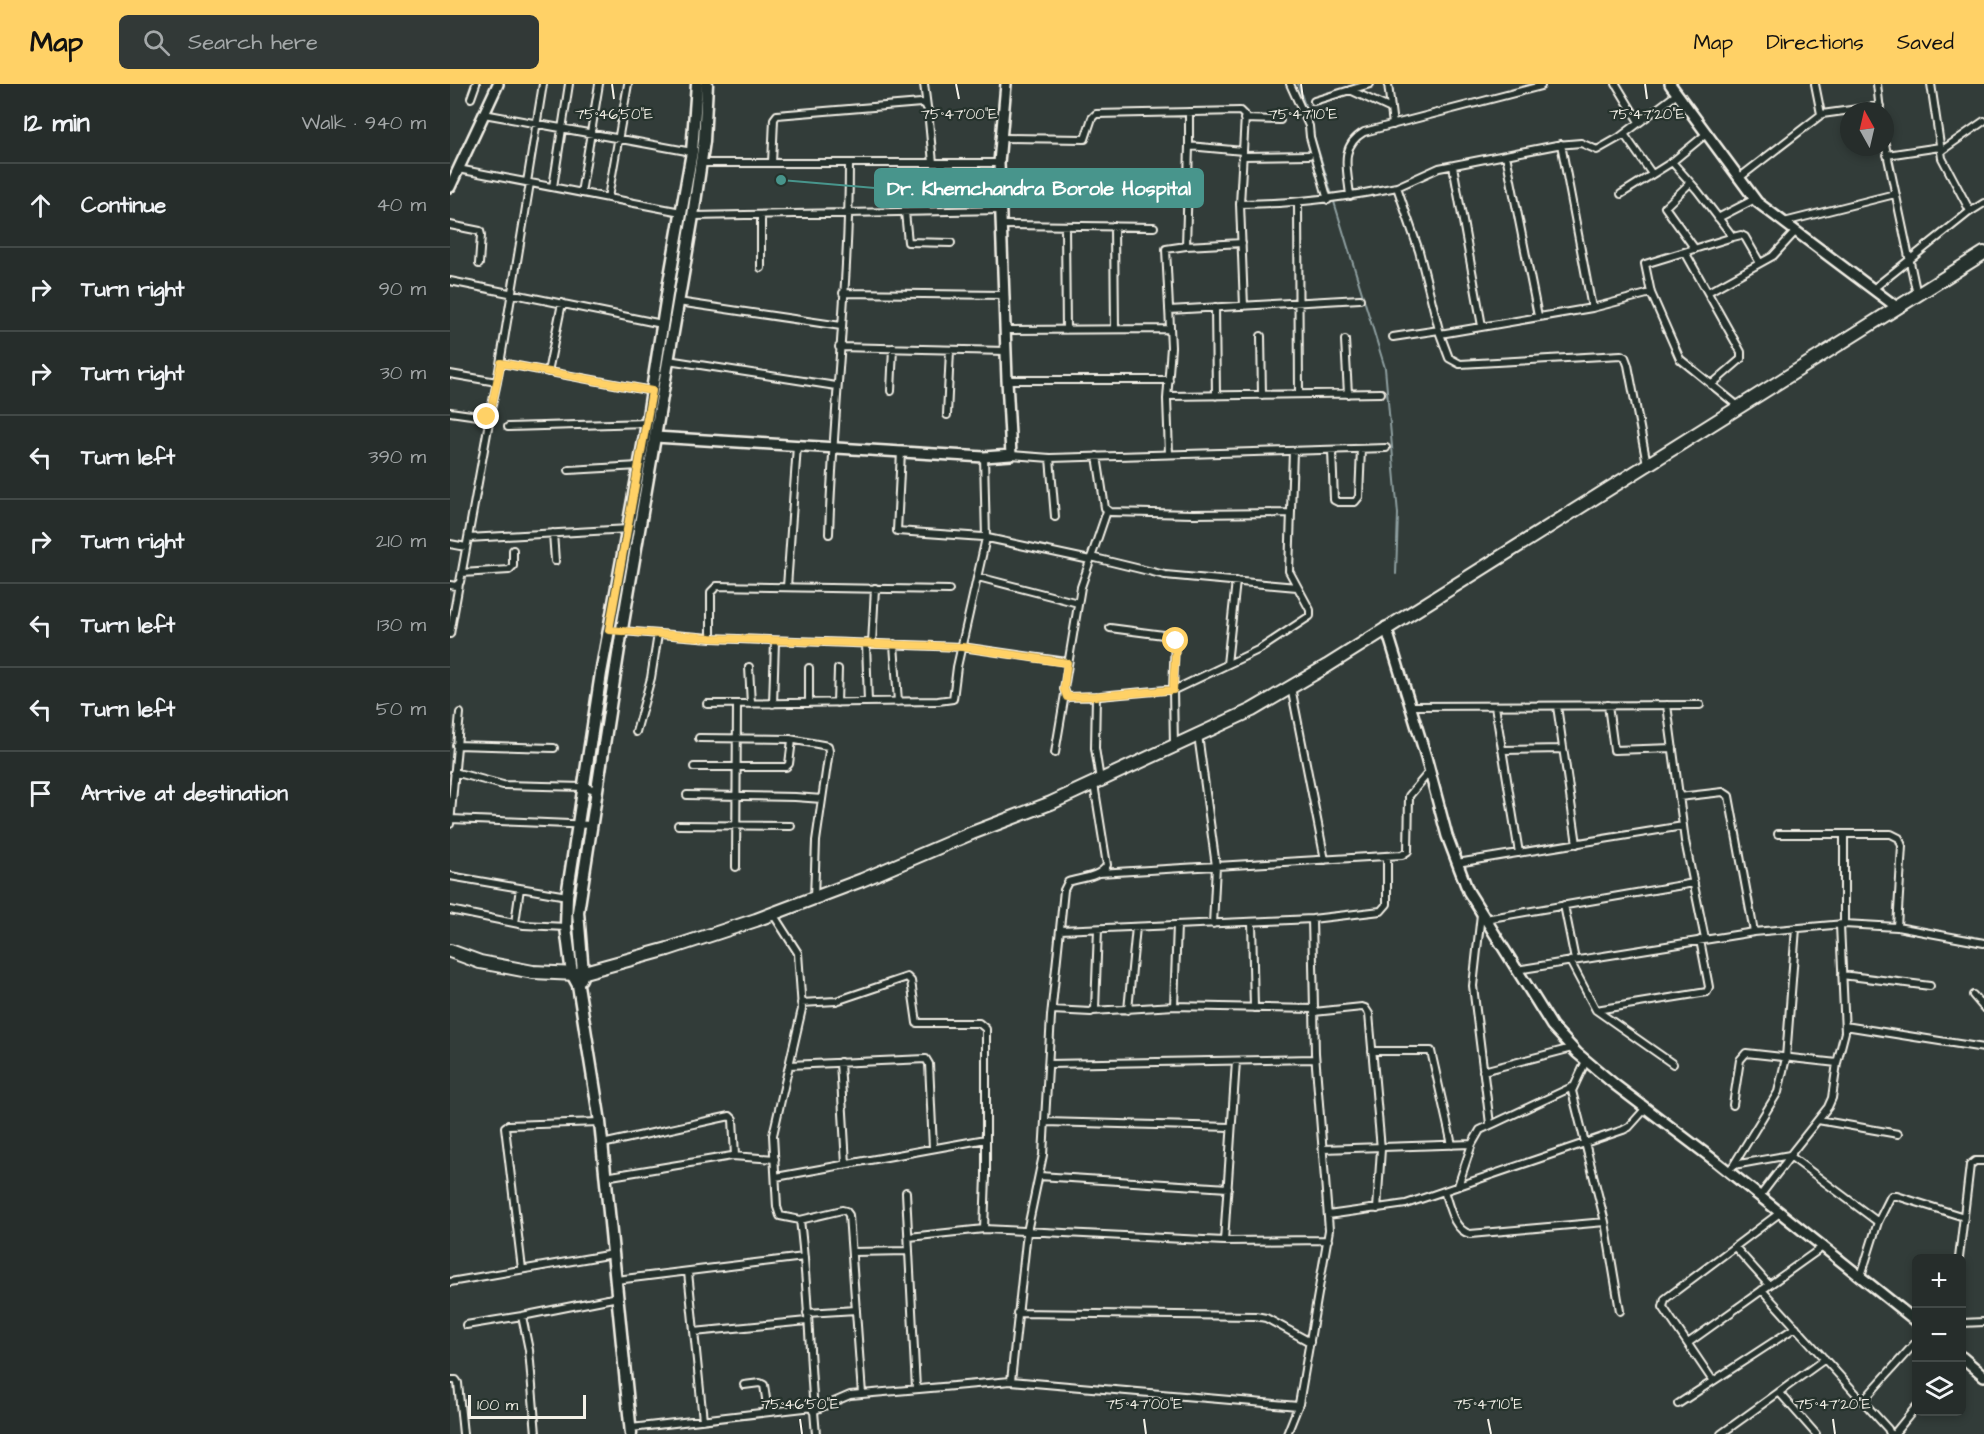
<!DOCTYPE html>
<html lang="en">
<head>
<meta charset="utf-8">
<style>
  :root { --surface:#262d2b; --page:#323937; --text:#f1f3f6; --muted:#a4a8a9; --line:#424947; --accent:#ffd166 }
  body { margin:0; font-family:"Architects Daughter",sans-serif; background:var(--page); color:var(--text) }
  .controls { position:absolute; right:18px; bottom:18px; display:grid; overflow:hidden; border-radius:9px; box-shadow:0 3px 9px #0003 }
  .controls button { width:54px; height:54px; display:grid; place-items:center; padding:0; border:0; border-bottom:2px solid var(--line); background:var(--surface); color:var(--text); font:30px sans-serif }
  .compass { position:absolute; left:1390px; top:18px; width:54px; height:54px; border-radius:50%; background:var(--surface); box-shadow:0 3px 9px #0003; rotate:352deg }
  .scale { position:absolute; left:18px; bottom:15px; width:118px; box-sizing:border-box; padding-left:6px; border:3px solid #f4f1e8; border-top:0; font-size:16px; line-height:21px; white-space:nowrap; color:#f4f1e8; -webkit-text-stroke:4px #26332d; paint-order:stroke }
  .stop { position:absolute; width:18px; height:18px; margin:-14px; border:4px solid #ffd166; border-radius:50%; background:#fff }
  .stop.end { background:#ffd166; border-color:#fff; box-shadow:0 2px 6px #0008 }
  .list { margin:0; padding:0; list-style:none }
  h2 { display:flex; justify-content:space-between; align-items:center; height:78px; margin:0; padding:0 24px; font-size:26px }
  h2 small { font-size:20px; font-weight:400; color:var(--muted) }
  .list li { display:grid; grid-template-columns:39px 1fr auto; gap:18px; align-items:center; box-sizing:border-box; height:84px; padding:0 24px; border-top:2px solid var(--line) }
  .list b { display:block; font-size:22px; white-space:nowrap }
  .list em { font-size:20px; font-style:normal; color:var(--muted) }
  .icon { flex:none; width:33px; height:33px; fill:none; stroke:currentColor; stroke-width:2; stroke-linecap:round; stroke-linejoin:round }
  .map { position:relative; flex:none; width:1534px; height:1350px; overflow:hidden }
  header { display:flex; align-items:center; gap:36px; box-sizing:border-box; height:84px; padding:0 30px; background:var(--accent); color:#111 }
  header strong { font-size:28px }
  nav { display:flex; gap:33px; margin-inline-start:auto; font-size:21px }
  .search { width:420px; height:54px; background:var(--page); display:flex; align-items:center; gap:15px; box-sizing:border-box; padding:0 21px; border-radius:9px; color:var(--muted); font-size:22px }
  main { display:flex }
  aside { flex:1; background:var(--surface) }
  .map>svg:first-child { display:block }
</style>
</head>
<body>
<header>
<strong>Map</strong>
<div class="search"><svg class="icon" aria-label="search" viewBox="0 0 24 24"><circle cx="10" cy="10" r="6"/><path d="M15 15l6 6"/></svg>Search here</div>
<nav><a>Map</a><a>Directions</a><a>Saved</a></nav>
</header>
<main>
<aside>
<h2>12 min<small>Walk · 940 m</small></h2>
<ul class="list">
<li><svg class="icon" aria-label="ahead" viewBox="0 0 24 24"><path d="M12 20V5M6 11l6-6 6 6"/></svg><div><b>Continue</b></div><em>40 m</em></li>
<li><svg class="icon" aria-label="right" viewBox="0 0 24 24"><path d="M7 20v-9h11M14 6l5 5-5 5"/></svg><div><b>Turn right</b></div><em>90 m</em></li>
<li><svg class="icon" aria-label="right" viewBox="0 0 24 24"><path d="M7 20v-9h11M14 6l5 5-5 5"/></svg><div><b>Turn right</b></div><em>30 m</em></li>
<li><svg class="icon" aria-label="left" viewBox="0 0 24 24"><path d="M17 20v-9H6M10 6l-5 5 5 5"/></svg><div><b>Turn left</b></div><em>390 m</em></li>
<li><svg class="icon" aria-label="right" viewBox="0 0 24 24"><path d="M7 20v-9h11M14 6l5 5-5 5"/></svg><div><b>Turn right</b></div><em>210 m</em></li>
<li><svg class="icon" aria-label="left" viewBox="0 0 24 24"><path d="M17 20v-9H6M10 6l-5 5 5 5"/></svg><div><b>Turn left</b></div><em>130 m</em></li>
<li><svg class="icon" aria-label="left" viewBox="0 0 24 24"><path d="M17 20v-9H6M10 6l-5 5 5 5"/></svg><div><b>Turn left</b></div><em>50 m</em></li>
<li><svg class="icon" aria-label="arrive" viewBox="0 0 24 24"><path d="M6 21V4h12l-3 4 3 4H6"/></svg><div><b>Arrive at destination</b></div></li>
</ul>
</aside>
<div class="map">
<svg width="1534" height="1350" viewBox="0 0 1534 1350">
  <rect width="100%" height="100%" fill="#323c39"/>
  <filter id="ink" filterUnits="userSpaceOnUse"><feTurbulence type="fractalNoise" baseFrequency=".0167" numOctaves="2"/><feDisplacementMap in="SourceGraphic" scale="12" xChannelSelector="R" yChannelSelector="G"/><feConvolveMatrix kernelMatrix="1 2 1 2 8 2 1 2 1" color-interpolation-filters="sRGB"/></filter>
  <g filter="url(#ink)">
    <g fill="none" stroke-linecap="round" stroke-linejoin="round">
      <path stroke="#8e9fa0" stroke-width="2" d="M 848,0 L 859,34
        M 862,46 L 935,284 L 948,430 L 946,490"/>
      <g stroke="#f4f1e8" stroke-width="10">
        <path id="street" d="M 474,0 L 477,23
          M 840,0 L 859,42 L 860,53 L 878,116
          M 938,0 L 943,41
          M 1166,0 L 1189,38
          M 1365,0 L 1371,30
          M 1427,0 L 1430,27
          M 1481,0 L 1492,74 L 1520,127
          M 900,6 L 941,25
          M 21,14 L 26,0
          M 864,17 L 920,0
          M 34,30 L 242,68
          M 794,35 L 830,36
          M 1174,50 L 1202,90
          M 551,54 L 635,55 L 642,34 L 646,30 L 790,27 L 795,32 L 793,67
          M 1111,60 L 1142,224
          M 1435,60 L 1467,211
          M 739,62 L 739,28
          M 1491,67 L 1534,37
          M 1056,71 L 1088,232
          M 1437,71 L 1490,63
          M 793,72 L 859,71
          M 251,79 L 549,79
          M 322,79 L 324,35 L 327,31 L 471,19 L 475,20 L 478,26 L 483,79
          M 1003,82 L 1032,242
          M 8,85 L 231,128
          M 1289,94 L 1372,30 L 1430,22
          M 77,98 L 93,0
          M 1240,99 L 1215,123 L 1245,165
          M 103,103 L 119,0
          M 947,103 L 989,84 L 1107,61 L 1131,59 L 1147,66 L 1170,53 L 1227,10
          M 131,109 L 149,0
          M 1171,110 L 1222,78
          M 900,112 C 898,87 888,63 914,48 L 1091,2
          M 158,114 L 178,0
          M 848,119 L 849,310
          M 790,120 L 794,222
          M 455,128 L 458,158 L 501,159
          M 311,131 L 311,184
          M 243,132 L 551,126
          M 1268,134 L 1305,115
          M 1334,138 L 1445,110
          M 0,141 L 30,147 L 31,151 L 29,180
          M 551,141 L 704,143
          M 615,142 L 616,246
          M 664,142 L 665,245
          M 1283,153 L 1291,151 L 1295,153 L 1310,179
          M 736,162 L 792,159
          M 1235,168 L 1291,268 L 1291,275 L 1261,301
          M 0,197 L 212,240
          M 1423,205 L 1518,129 L 1534,119
          M 1258,208 L 1323,172 L 1346,147
          M 393,209 L 554,211
          M 1201,209 L 1230,275 L 1288,322
          M 228,218 L 391,242
          M 765,223 L 766,312
          M 719,226 L 910,215
          M 555,246 L 720,245
          M 990,250 L 999,274 L 1010,280 L 1171,271 L 1175,273 L 1178,281 L 1197,380
          M 811,252 L 812,311
          M 943,253 L 989,246
          M 895,256 L 898,310
          M 389,263 L 556,267
          M 218,276 L 386,302
          M 51,279 L 202,307
          M 98,288 L 112,219
          M 0,290 L 47,298
          M 557,296 L 719,296
          M 441,307 L 443,264
          M 718,312 L 931,309
          M 0,328 L 35,333 L 39,338 L 10,498 L 6,502 L 0,501
          M 497,331 L 500,266
          M 39,335 L 47,298 L 80,99
          M 58,343 L 197,339
          M 882,366 L 884,416 L 888,418 L 905,418 L 909,413 L 911,365
          M 451,368 L 447,447 L 533,453 L 640,476
          M 719,370 L 717,315 L 721,263 L 716,165 L 736,162 L 739,62 L 793,67 L 790,120 C 845,120 893,114 947,103 L 969,167 L 990,250 L 1142,224 L 1201,209 L 1195,180 L 1283,153 L 1247,106 L 1222,78 L 1256,50
          M 561,371 L 600,374 L 936,364
          M 647,372 L 655,424 L 660,428 L 743,430 L 841,429
          M 600,374 L 605,433
          M 119,386 L 189,382
          M 657,427 L 631,503 L 614,605 L 617,613 L 650,612 L 726,605 L 810,565 L 860,532 L 860,526 L 839,487 L 843,367
          M 103,449 L 105,477
          M 379,450 C 383,326 399,203 399,79
          M 18,454 L 179,445
          M 0,460 L 16,463
          M 641,473 L 715,491 L 847,503
          M 12,489 L 59,486 L 63,482 L 63,466
          M 528,493 L 628,519
          M 337,503 L 347,362
          M 660,544 L 721,552 L 725,555 L 723,606 L 724,662
          M 159,546 L 261,554 L 512,563 L 617,578
          M 0,550 L 9,500
          M 261,554 L 261,508 L 267,502 L 499,506
          M 416,559 L 418,618
          M 422,560 L 425,504
          M 444,560 L 448,618
          M 777,580 L 786,497
          M 299,583 L 301,620
          M 359,584 L 359,619
          M 841,603 L 875,776
          M 646,612 L 645,664 L 650,696
          M 387,619 L 388,585
          M 257,620 L 488,617 L 503,615 L 507,583 L 536,454 L 534,373
          M 323,620 L 325,557
          M 1158,621 L 1164,666 L 1223,664
          M 1217,621 L 1235,757 L 1255,855
          M 960,622 L 1250,621
          M 1045,622 L 1069,769
          M 1107,622 L 1127,760
          M 186,648 L 201,594 L 208,550
          M 748,651 L 766,782 L 763,840
          M 249,654 L 340,655 L 378,662 L 379,667 L 366,757 L 364,814
          M 6,661 L 104,664
          M 1052,666 L 1113,665
          M 605,669 L 615,610
          M 244,683 L 336,683 L 339,680 L 342,656
          M 4,688 L 53,701 L 134,703 L 147,706
          M 237,711 L 345,713 L 372,715
          M 1229,713 L 1273,708 L 1279,712 L 1304,848
          M 1,735 L 142,741
          M 0,740 L 10,629
          M 228,741 L 341,742
          M 1328,750 L 1441,750 L 1449,754 L 1452,762 L 1447,843
          M 1394,750 L 1394,840
          M 1007,779 L 1233,742
          M 286,783 L 287,620
          M 649,789 L 952,771 L 958,767 L 959,712 L 980,687
          M 0,792 L 117,812
          M 1114,821 L 1125,876
          M 0,826 L 74,841 L 116,843
          M 323,830 L 348,869 L 352,925 L 323,1051 L 327,1123 L 330,1132 L 350,1136 C 359,1207 359,1279 366,1350
          M 1031,830 L 1023,902 L 1040,1040
          M 1035,835 L 1244,799
          M 802,838 L 804,924
          M 65,839 L 70,804
          M 610,846 L 862,835 L 931,827 L 937,820 L 937,773
          M 1120,877 L 1146,926 L 1223,980
          M 1066,886 L 1304,848 L 1394,840 L 1447,843 L 1534,859
          M 1392,891 L 1480,902
          M 1523,911 L 1534,924
          M 351,919 L 386,917 L 457,893 L 461,897 L 467,939 L 529,939 L 536,945 L 536,1092 L 534,1145
          M 724,922 L 864,925
          M 602,926 L 641,928 L 645,925 L 648,845
          M 678,926 L 686,843
          M 1146,926 L 1257,908 L 1259,903 L 1250,856
          M 643,927 L 724,922 L 727,841
          M 864,928 L 912,923 L 915,924 L 919,930 L 931,1065 L 927,1125
          M 1395,942 L 1534,964
          M 922,967 L 981,967 L 1002,1061
          M 1136,977 L 1122,1007 L 1155,1138 L 1170,1227
          M 390,978 L 396,1080
          M 599,980 L 865,975
          M 339,981 L 476,975 L 479,980 L 483,1064
          M 1033,987 L 1122,964
          M 1283,1021 L 1290,976 L 1296,969 L 1387,979
          M 1368,1036 L 1448,1050
          M 595,1038 L 781,1043
          M 152,1060 L 280,1032 L 283,1035 L 285,1072
          M 873,1065 L 1022,1060
          M 1340,1072 L 1428,1138
          M 1284,1081 L 1340,1071 L 1378,1023 L 1382,1014 L 1387,979 L 1395,948 L 1390,841
          M 1283,1082 L 1328,1008 L 1336,974 L 1346,844
          M 589,1092 L 778,1104
          M 155,1093 L 282,1072 L 325,1075
          M 326,1093 L 536,1055
          M 1008,1102 L 1022,1060 L 1030,1046 L 1122,1003
          M 994,1107 C 999,1121 1003,1146 1020,1150 L 1155,1138
          M 456,1108 L 466,1305
          M 1310,1112 L 1342,1070
          M 878,1131 L 956,1120 L 1173,1046 L 1179,1043 L 1196,1024
          M 350,1136 L 392,1126 L 396,1127 L 399,1131 L 412,1310
          M 459,1153 L 534,1145 L 774,1157 L 878,1156
          M 774,1157 L 786,977
          M 1285,1163 L 1319,1201
          M 402,1168 L 459,1167
          M 1509,1174 L 1520,1081 L 1525,1077 L 1534,1077
          M 72,1185 L 55,1043 L 58,1041 L 150,1038
          M 238,1188 L 253,1336
          M 1411,1192 L 1428,1138 L 1441,1112 L 1447,1112 L 1514,1133
          M 166,1196 L 354,1173
          M 0,1198 L 163,1170
          M 1312,1206 L 1438,1345 L 1440,1350
          M 357,1229 L 406,1226
          M 567,1229 L 805,1232 L 816,1234 L 860,1258
          M 1512,1239 L 1534,1238
          M 16,1241 L 72,1232
          M 244,1248 L 357,1237
          M 1238,1259 L 1374,1162
          M 0,1296 L 6,1296 L 8,1299 L 13,1350
          M 561,1297 L 577,1148 L 593,1071 L 601,932 L 614,806 L 618,798 C 631,794 650,793 657,781 L 644,700
          M 1263,1297 L 1213,1223 L 1215,1215 L 1331,1128
          M 294,1301 L 310,1299 L 314,1301 L 318,1328
          M 1329,1308 L 1366,1350
          M 1413,1317 L 1466,1258
          M 1228,1320 L 1346,1243
          M 363,1327 L 400,1311 L 561,1297 L 848,1322
          M 181,1344 L 363,1323
          M 86,1350 L 79,1266 L 72,1232 L 168,1213
          M 837,1350 L 849,1320 L 879,1146 L 865,969 L 862,835
          M 1271,1350 L 1375,1275
          M 1444,1350 L 1466,1323"/>
      </g>
      <g stroke="#f4f1e8" stroke-width="14">
        <path id="secondary" d="M 1220,0 L 1307,118 L 1448,224
          M 0,103 L 48,0
          M 205,353 L 534,373 L 561,371 L 557,296 L 549,79 L 556,0
          M 936,543 L 976,673 L 997,752 L 1018,807 L 1102,942 L 1127,969 L 1164,1000 L 1268,1079 L 1466,1237
          M 1512,1273 L 1534,1292"/>
      </g>
      <g stroke="#f4f1e8" stroke-width="15">
        <path id="primary" d="M 131,895 L 133,889 L 128,828 L 172,545 L 243,132 L 254,57 L 257,0
          M 181,1350 L 150,1038 L 128,901 L 122,890 L 116,843 L 117,812 L 151,589 L 195,351 L 219,198 L 242,68 L 247,0"/>
      </g>
      <g stroke="#f4f1e8" stroke-width="16">
        <path id="highway" d="M 0,867 L 30,878 L 83,888 L 127,890 L 218,865 L 306,836 L 412,796 L 522,749 L 601,719 L 802,626 L 877,582 L 1534,169"/>
      </g>
      <use href="#street" stroke="#26332d" stroke-width="6"/>
      <use href="#secondary" stroke="#26332d" stroke-width="9"/>
      <use href="#primary" stroke="#26332d" stroke-width="10"/>
      <use href="#highway" stroke="#26332d" stroke-width="12"/>
    </g>
  </g>
  <g fill="none" stroke-linecap="round" stroke-linejoin="round" filter="url(#ink)">
    <path stroke="#ffd166" stroke-width="8" d="M 37,333 L 39,335 L 51,279 L 202,307 L 159,546 L 261,554 L 512,563 L 617,579 L 614,605 L 617,613 L 646,612 L 723,606 L 726,557"/>
  </g>
  <path fill="none" stroke="#f4f1e8" stroke-width="2" d="M 162,0 L 164,15M 506,0 L 509,15M 851,0 L 853,15M 1195,0 L 1197,15M 350,1335 L 352,1350M 694,1335 L 696,1350M 1038,1335 L 1041,1350M 1383,1335 L 1385,1350"/>
  <g font-size="15" text-anchor="middle" fill="#f4f1e8" stroke="#26332d" stroke-width="4.5" stroke-linejoin="round" paint-order="stroke">
    <text x="164" y="35">75°46'50"E</text>
    <text x="509" y="35">75°47'00"E</text>
    <text x="853" y="35">75°47'10"E</text>
    <text x="1197" y="35">75°47'20"E</text>
    <text x="350" y="1325">75°46'50"E</text>
    <text x="694" y="1325">75°47'00"E</text>
    <text x="1038" y="1325">75°47'10"E</text>
    <text x="1383" y="1325">75°47'20"E</text>
  </g>
  <path fill="none" stroke="#48958c" stroke-width="2" d="M331 96L425 104"/>
  <circle fill="#48958c" stroke="#26332d" stroke-width="2" cx="331" cy="96" r="6"/>
  <rect fill="#48958c" stroke="#48958c" stroke-width="2" x="425" y="85" width="328" height="38" rx="6"/>
  <g font-size="20" text-anchor="middle" font-weight="bold" fill="#fff">
    <text x="589" y="111">Dr. Khemchandra Borole Hospital</text>
  </g>
</svg>
<div class="controls">
<button>+</button>
<button>−</button>
<button><svg class="icon" aria-label="layers" viewBox="0 0 24 24"><path d="M12 4l9 5-9 5-9-5zM3 14l9 5 9-5"/></svg></button>
</div>
<svg class="compass" viewBox="-18 -18 36 36"><path d="M0-13l5 13h-10z" fill="#e53935"/><path d="M0 13l5-13h-10z" fill="#a4a8a9"/></svg>
<div class="scale">100 m</div>
<div class="stop" style="left:726px;top:557px"></div>
<div class="stop end" style="left:37px;top:333px"></div>
</div>
</main>
</body>
</html>
